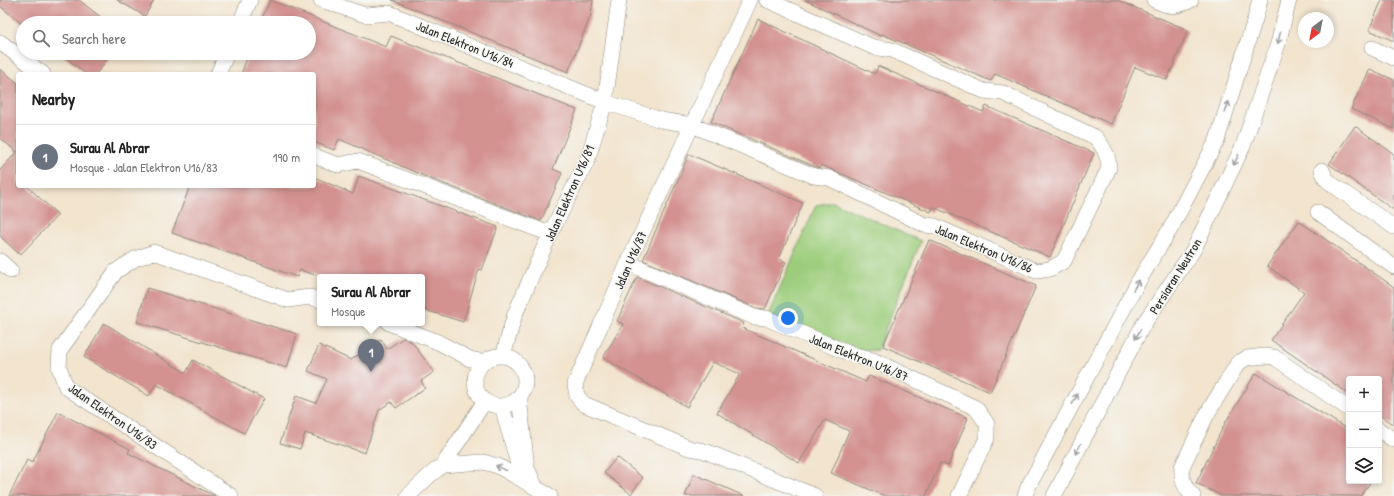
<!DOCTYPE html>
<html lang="en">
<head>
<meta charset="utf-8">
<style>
  :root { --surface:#fff; --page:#f6f6f6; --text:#222; --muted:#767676; --line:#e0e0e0; --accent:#c8321e }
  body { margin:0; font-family:"Patrick Hand",sans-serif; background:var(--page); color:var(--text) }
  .controls { position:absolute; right:12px; bottom:12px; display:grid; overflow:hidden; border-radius:4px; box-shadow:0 2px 6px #0003 }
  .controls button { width:36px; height:36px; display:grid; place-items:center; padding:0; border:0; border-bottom:1px solid var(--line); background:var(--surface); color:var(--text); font:20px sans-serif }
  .compass { position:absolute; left:1298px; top:12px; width:36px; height:36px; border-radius:50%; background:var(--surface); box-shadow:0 2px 6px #0003; rotate:212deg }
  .you { position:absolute; left:788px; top:318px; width:14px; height:14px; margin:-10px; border:3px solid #fff; border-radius:50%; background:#1a73e8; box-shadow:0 0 0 6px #1a73e833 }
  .badge { display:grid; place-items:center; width:26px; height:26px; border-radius:50%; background:var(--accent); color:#fff; font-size:13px; font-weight:700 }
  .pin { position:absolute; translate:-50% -33px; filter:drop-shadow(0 1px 2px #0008) }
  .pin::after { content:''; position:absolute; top:21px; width:14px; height:12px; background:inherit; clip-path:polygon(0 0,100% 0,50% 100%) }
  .popup { position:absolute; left:317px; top:274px; width:108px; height:52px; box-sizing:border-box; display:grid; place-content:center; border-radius:4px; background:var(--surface); filter:drop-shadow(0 1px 3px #0005); font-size:13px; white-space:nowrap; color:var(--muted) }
  .popup b { font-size:15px; color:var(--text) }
  .popup::after { content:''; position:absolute; left:50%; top:100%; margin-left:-8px; border:8px solid transparent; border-top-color:var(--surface) }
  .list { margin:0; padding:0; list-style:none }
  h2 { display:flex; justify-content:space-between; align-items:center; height:52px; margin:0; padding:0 16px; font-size:17px }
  h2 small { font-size:13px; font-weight:400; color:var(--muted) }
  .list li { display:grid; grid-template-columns:26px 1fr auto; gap:12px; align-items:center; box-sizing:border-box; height:64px; padding:0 16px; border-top:1px solid var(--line) }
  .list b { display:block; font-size:15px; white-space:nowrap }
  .list p { margin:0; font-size:13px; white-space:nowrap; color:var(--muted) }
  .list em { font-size:13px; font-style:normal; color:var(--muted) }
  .icon { flex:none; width:22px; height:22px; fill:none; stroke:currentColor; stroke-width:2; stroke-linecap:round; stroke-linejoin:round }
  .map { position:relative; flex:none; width:1394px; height:496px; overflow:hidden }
  .search { position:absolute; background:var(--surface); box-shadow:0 2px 6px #0003; left:16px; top:16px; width:300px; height:44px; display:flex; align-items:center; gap:10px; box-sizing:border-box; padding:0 14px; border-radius:22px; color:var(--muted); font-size:15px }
  .panel { position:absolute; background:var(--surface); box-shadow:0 2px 6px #0003; left:16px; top:72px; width:300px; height:116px; border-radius:4px }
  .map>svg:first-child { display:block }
</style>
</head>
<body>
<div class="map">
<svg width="1394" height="496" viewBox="0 0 1394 496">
  <rect width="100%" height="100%" fill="#f6f6f2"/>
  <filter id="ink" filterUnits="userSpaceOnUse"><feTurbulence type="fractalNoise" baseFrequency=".025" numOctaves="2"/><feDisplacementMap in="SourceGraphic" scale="8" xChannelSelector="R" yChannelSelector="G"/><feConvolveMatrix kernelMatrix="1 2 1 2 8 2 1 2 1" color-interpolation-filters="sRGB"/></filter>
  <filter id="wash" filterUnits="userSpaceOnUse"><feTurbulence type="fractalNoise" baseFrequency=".012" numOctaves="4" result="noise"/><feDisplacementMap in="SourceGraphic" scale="16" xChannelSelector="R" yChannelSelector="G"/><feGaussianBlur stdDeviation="0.9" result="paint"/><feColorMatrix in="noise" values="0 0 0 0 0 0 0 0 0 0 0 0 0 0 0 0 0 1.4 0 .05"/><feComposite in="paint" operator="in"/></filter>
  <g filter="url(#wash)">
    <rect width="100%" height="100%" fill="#f2e4cd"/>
    <path fill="#9dcd7b" stroke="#647c53" d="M 833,202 L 921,241 L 877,350 L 864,351 L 768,315 L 816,205 Z"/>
    <g id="blocks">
      <path fill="#d3918f" d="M 0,0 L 79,0 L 108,23 L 21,23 L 0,6 Z
        M 117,0 L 154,0 L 145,16 Z
        M 270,0 L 386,47 L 391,36 L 577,110 L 553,169 L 562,173 L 541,221 L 429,178 L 339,139 L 334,150 L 314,142 L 314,74 L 241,74 L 249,53 L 309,53 L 309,23 L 260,23 Z
        M 392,0 L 593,0 L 591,15 L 568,72 Z
        M 805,0 L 1117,0 L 1188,30 L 1167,80 L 1135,67 L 1111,124 L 995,74 L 991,81 L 882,34 L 881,36 Z
        M 1382,0 L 1394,0 L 1394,41 L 1369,30 Z
        M 758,19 L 875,74 L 878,66 L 983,112 L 986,106 L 1094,153 L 1050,257 L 933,207 L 931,212 L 821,165 L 820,168 L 816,167 L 711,122 Z
        M 60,53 L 112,53 L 96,74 L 86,74 Z
        M 0,69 L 18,83 L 18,186 L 27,186 L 58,215 L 20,255 L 0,236 L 0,170 L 17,152 L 0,138 Z
        M 1370,69 L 1394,80 L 1394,129 L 1351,109 Z
        M 1355,126 L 1394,154 L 1394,210 L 1329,164 Z
        M 689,154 L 803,203 L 779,259 L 786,262 L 765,309 L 756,308 L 643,260 Z
        M 359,176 L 498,227 L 482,270 L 479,269 L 463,322 L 422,309 L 422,277 L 321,277 L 300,270 L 297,277 L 172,233 L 190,186 L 314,186 L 314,177 L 353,194 Z
        M 1299,221 L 1394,287 L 1394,425 L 1379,415 L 1379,379 L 1349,379 L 1349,394 L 1271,340 L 1304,292 L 1267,266 Z
        M 929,240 L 1036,286 L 990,392 L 883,346 Z
        M 637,277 L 744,323 L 742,328 L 866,382 L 869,376 L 968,418 L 948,466 L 940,463 L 926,496 L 885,496 L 831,473 L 849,431 L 825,420 L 799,463 L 717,413 L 740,374 L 713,362 L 687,407 L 603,358 L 623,324 L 617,321 Z
        M 147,288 L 297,334 L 287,368 L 137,322 Z
        M 104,323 L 186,373 L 193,360 L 264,399 L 244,433 L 156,384 L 149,396 L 84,357 Z
        M 403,338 L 412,342 L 434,372 L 421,381 L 425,388 L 396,408 L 391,402 L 379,410 L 365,453 L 305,433 L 300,449 L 280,443 L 296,396 L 316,403 L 327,379 L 308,371 L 319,345 L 351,360 L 381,339 L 387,349 Z
        M 1256,373 L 1349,430 L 1349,481 L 1371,481 L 1361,496 L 1222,496 L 1196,483 L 1225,423 Z
        M 58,412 L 130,449 L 128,453 L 215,496 L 9,496 L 27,460 L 32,463 Z
        M 617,457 L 643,478 L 631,494 L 604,473 Z
        M 694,474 L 744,496 L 685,496 Z"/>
    </g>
  </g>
  <g filter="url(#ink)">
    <use href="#blocks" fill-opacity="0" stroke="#8e887c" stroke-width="1"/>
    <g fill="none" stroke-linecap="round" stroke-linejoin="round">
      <g stroke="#8e887c" stroke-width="16">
        <path id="minor" d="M 321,0 L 365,15 L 389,13 L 605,102 L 661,120 L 692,125 L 814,176 L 829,178 L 925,225 L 935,226 L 1036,271 L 1050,269 L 1064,261 L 1109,168 C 1109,156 1104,147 1095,137 L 1003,93 L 984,91 L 892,50 L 873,47 L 767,0
          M 750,0 L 628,263 L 575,384 L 577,396 L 584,404 L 689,448 L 705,451 L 815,496
          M 1154,0 C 1169,7 1176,8 1191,0
          M 240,23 L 250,0
          M 0,42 L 43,74
          M 1372,48 L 1394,58
          M 218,74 L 227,53
          M 314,156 L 338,165 L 358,161 L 550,234
          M 1322,170 L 1326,179 L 1333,185 L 1394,227
          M 1318,212 L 1394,267
          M 0,261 L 11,271
          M 628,263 L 754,317 L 766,318 L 855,356 L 873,360 L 976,408 L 987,424 L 987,438 L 959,496
          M 389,323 L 438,342 L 470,359 L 484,362
          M 503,356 L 515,314 L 550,234 L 587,161 L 605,102 L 619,0
          M475 381a25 25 0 1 1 50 0a25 25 0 1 1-50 0Z
          M 519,397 L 527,468 L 535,486
          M 502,406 L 519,468 L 522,473
          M 1379,430 L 1394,440
          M 443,465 L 483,462 L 498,466 L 550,496
          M 231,496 L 66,387 L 59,367 L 60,350 L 116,271 L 135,259 L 154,252 L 288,300 L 310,297 L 320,300
          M 408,496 L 430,475 L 443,465 L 485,401
          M 1025,496 L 1028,487 L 1138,282 L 1172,226 L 1217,140 L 1255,19 L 1260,0
          M 1054,496 L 1143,325 L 1194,249 L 1243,146 L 1278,44 L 1289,0
          M 1193,496 C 1184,488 1181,478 1182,467 L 1207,414 L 1238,363 L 1247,358 L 1265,356 L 1274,357 L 1349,409"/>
      </g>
      <use href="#minor" stroke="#fff" stroke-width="15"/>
    </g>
    <defs><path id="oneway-shaft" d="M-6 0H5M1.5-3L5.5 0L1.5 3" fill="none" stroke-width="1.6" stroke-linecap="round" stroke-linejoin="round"/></defs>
    <g stroke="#a0a0a0">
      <use href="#oneway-shaft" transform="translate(1279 38) rotate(104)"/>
      <use href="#oneway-shaft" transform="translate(1227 107) rotate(-72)"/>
      <use href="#oneway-shaft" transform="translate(1236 160) rotate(115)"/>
      <use href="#oneway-shaft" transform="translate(1136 285) rotate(-61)"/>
      <use href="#oneway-shaft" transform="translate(1138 334) rotate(118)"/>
      <use href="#oneway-shaft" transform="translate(1075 399) rotate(-62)"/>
      <use href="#oneway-shaft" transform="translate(1078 449) rotate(118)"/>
      <use href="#oneway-shaft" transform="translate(501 468) rotate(-156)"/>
    </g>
  </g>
  <g text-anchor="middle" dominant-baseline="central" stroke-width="3" stroke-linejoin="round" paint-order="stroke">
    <g font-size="13" fill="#2b2b2b" stroke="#f6f6f2">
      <text transform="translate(465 44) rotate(22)">Jalan Elektron U16/84</text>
      <text transform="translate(569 193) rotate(-66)">Jalan Elektron U16/81</text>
      <text transform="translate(984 248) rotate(23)">Jalan Elektron U16/86</text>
      <text transform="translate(630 260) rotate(-66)">Jalan U16/87</text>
      <text transform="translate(1175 276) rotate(-58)">Persiaran Neutron</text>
      <text transform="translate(859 357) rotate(22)">Jalan Elektron U16/87</text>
      <text transform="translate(113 416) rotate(35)">Jalan Elektron U16/83</text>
    </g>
  </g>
</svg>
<div class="controls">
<button>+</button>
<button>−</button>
<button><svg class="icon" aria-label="layers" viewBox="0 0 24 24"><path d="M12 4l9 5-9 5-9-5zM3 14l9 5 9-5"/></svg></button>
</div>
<svg class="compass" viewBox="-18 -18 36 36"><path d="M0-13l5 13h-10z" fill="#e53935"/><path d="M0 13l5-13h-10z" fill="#767676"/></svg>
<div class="you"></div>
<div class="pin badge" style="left:371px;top:372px;background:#6b7280">1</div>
<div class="popup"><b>Surau Al Abrar</b>Mosque</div>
<div class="search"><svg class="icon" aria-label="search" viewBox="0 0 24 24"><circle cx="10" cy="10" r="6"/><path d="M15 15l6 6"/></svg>Search here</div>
<section class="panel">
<h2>Nearby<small></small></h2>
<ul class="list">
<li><span class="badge" style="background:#6b7280">1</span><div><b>Surau Al Abrar</b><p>Mosque · Jalan Elektron U16/83</p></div><em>190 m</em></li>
</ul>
</section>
</div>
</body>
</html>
